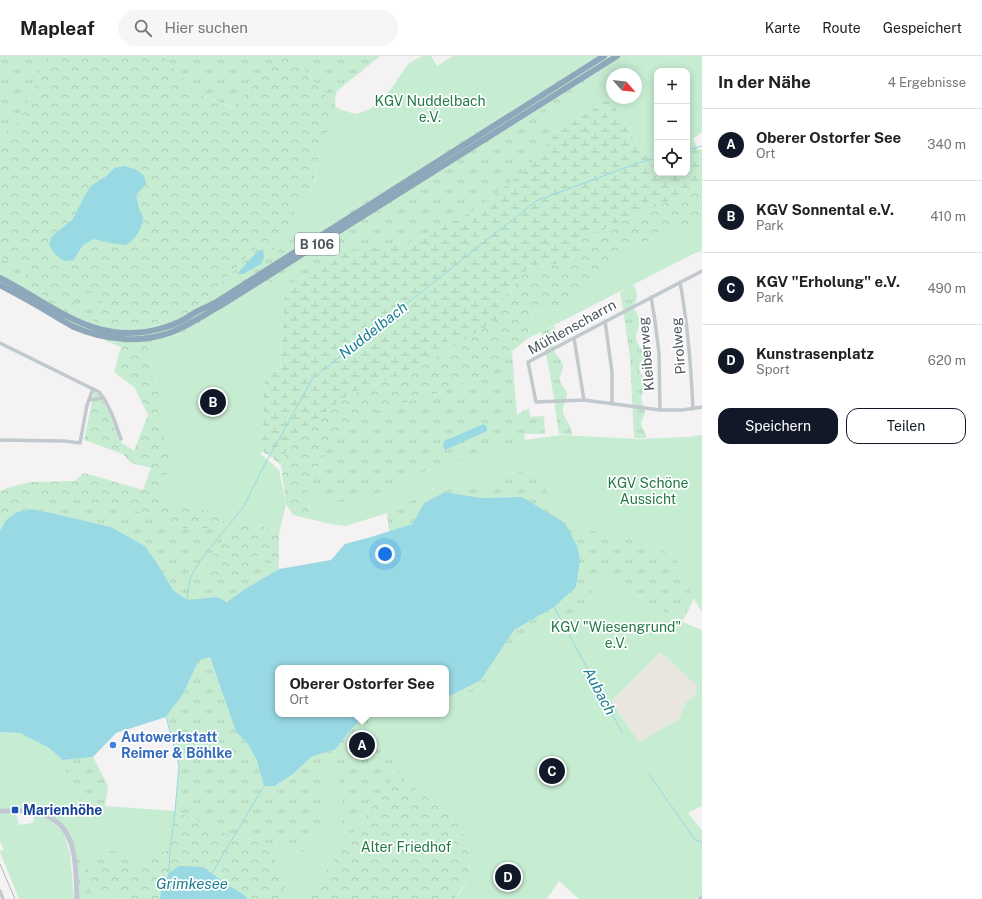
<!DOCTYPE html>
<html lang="de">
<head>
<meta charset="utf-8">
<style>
  :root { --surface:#fff; --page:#f6f6f6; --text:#202124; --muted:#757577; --line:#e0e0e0; --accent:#111827 }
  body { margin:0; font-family:"Public Sans",sans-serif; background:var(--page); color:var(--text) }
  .controls { position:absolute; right:12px; top:12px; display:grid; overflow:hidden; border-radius:8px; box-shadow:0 2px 10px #0003 }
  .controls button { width:36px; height:36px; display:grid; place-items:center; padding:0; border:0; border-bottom:1px solid var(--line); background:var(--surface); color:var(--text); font:20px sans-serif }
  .compass { position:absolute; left:606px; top:12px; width:36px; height:36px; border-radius:50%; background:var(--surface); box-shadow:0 2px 10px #0003; rotate:117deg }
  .you { position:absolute; left:385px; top:498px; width:14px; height:14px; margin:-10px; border:3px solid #fff; border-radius:50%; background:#1a73e8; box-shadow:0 0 0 6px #1a73e833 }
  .badge { display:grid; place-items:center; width:26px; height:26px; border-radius:50%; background:var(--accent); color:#fff; font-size:13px; font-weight:700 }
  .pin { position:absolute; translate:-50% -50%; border:2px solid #fff; box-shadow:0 1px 4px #0006 }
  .popup { position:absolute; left:275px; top:609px; width:174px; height:52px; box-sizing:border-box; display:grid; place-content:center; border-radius:8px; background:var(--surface); filter:drop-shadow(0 1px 3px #0005); font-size:13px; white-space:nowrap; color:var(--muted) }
  .popup b { font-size:15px; color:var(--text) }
  .popup::after { content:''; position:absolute; left:50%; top:100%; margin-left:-8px; border:8px solid transparent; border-top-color:var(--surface) }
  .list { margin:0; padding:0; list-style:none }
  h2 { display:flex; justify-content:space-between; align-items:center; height:52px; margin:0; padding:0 16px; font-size:17px }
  h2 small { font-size:13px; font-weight:400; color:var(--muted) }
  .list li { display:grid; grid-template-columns:26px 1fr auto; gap:12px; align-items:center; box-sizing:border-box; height:72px; padding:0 16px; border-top:1px solid var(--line) }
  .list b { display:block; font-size:15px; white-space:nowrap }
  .list p { margin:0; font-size:13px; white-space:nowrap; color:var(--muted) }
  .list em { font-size:13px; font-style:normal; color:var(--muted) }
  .actions { display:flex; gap:8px; padding:12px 16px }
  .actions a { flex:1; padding:9px 0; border:1px solid var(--accent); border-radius:12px; text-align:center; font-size:14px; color:var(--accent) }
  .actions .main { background:var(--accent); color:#fff }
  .icon { flex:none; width:22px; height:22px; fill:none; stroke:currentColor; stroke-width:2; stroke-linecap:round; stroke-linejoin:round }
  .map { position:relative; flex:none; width:702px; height:843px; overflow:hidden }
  header { display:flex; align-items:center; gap:24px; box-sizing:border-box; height:56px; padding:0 20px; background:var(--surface); border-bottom:1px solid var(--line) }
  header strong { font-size:19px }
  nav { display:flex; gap:22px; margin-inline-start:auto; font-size:14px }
  .search { width:280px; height:36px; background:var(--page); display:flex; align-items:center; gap:10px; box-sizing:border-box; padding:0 14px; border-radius:22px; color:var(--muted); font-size:15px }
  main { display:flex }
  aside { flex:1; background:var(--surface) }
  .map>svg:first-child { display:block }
</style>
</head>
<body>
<header>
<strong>Mapleaf</strong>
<div class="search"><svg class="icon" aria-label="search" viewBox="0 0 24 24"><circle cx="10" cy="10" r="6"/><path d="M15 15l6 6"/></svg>Hier suchen</div>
<nav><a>Karte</a><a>Route</a><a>Gespeichert</a></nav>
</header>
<main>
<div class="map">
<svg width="702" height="843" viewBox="0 0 702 843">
  <defs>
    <pattern id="grass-tufts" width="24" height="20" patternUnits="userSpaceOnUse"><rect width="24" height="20" fill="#c6ecd2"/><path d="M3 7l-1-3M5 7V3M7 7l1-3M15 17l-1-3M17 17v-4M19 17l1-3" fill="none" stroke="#acccb7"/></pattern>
    <pattern id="forest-crowns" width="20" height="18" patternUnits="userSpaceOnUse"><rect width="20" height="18" fill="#c6ecd2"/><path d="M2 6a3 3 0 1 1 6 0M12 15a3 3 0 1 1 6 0" fill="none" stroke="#acccb7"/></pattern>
    <pattern id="wetland-marsh" width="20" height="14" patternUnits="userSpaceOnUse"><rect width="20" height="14" fill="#c6ecd2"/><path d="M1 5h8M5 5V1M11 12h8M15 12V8" fill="none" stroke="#acccb7"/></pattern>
  </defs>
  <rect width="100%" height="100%" fill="#f4f2f2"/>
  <path fill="#e9e6e0" d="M 662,596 L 697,630 L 695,641 L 686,646 L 679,663 L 639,686 L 611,645 Z"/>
  <path fill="url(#grass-tufts)" d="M 0,0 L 47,0 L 20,64 L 0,81 Z
    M 163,0 L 279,0 L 234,52 L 197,37 Z
    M 292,0 L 380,0 L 337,35 L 335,42 L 336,51 Z
    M 596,0 L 636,0 L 618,10 L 545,56 L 557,76 L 528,111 L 479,152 L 404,189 L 342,196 L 285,232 L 267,225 L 222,257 L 184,277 L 148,287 L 121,291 L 106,285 L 105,282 L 91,279 L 0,232 L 0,201 L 27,216 L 22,227 L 73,256 L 73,229 L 93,236 L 104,248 L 93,266 L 121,272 L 150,271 L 173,265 L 191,257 L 262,186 L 272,195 L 287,173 L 297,187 Z
    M 633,229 C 641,241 635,241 634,253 L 639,261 L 640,266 L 636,279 L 636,284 L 642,295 L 644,300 L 639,312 L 640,316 L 644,322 L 645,328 L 641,343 L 645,354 L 645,357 L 641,367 L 642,371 L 646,379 L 646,382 L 634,382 L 630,302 L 624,259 L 620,236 Z
    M 554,270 C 559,280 553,284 554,294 C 555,300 562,303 563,309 C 564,314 559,319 560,324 C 561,329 566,333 567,338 C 567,344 562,350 563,356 C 565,365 571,367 572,379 L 559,378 C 554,344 550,310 541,276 Z
    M 512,295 L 517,361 L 518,358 L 529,352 L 530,361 L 544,360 L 545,378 L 524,378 L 525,384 L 467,403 L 434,411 L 380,438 L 364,443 L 344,446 L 331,447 L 306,442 L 308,434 L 313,419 L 323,401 L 331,384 L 367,358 L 437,337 L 463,328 L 480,320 L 498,304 Z
    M 518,415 L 535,419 L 576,471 L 638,485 L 663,494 L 673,500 L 684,513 L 686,523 L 694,543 L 682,566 L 599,519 L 590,542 L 572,563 L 526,580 L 520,581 L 515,585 L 488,622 L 485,630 L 457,643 L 446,645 L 446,640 L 452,639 L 481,624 L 514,574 L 554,551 L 522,441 L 481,442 L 445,436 L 424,447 L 412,468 L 389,476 L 387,457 L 437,431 L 480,429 Z
    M 33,442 L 67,442 L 157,459 L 179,472 L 219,472 L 229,456 L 236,457 L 242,460 L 221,487 L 201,521 L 252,499 L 267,501 L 279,513 L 245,533 L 228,546 L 218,541 L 187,545 L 173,534 L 155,504 L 145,490 L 111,471 L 56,458 L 31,453 Z
    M 210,601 L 236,676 L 248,688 L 257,705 L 264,730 L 276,730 L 293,718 L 311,701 L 336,693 L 348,677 L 366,658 L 384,658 L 374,662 L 368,667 L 403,710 L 349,782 L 343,782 L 343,737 L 336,718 L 334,708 L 319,711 L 326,748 L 318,777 L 302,798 L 284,790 L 234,781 L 175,755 L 179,709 L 166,661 L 183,638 L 199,604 Z
    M 93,701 L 108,730 L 105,750 L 71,743 L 63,704 Z
    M 99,793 L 146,800 L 142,808 L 90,835 L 128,843 L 77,843 L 74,799 L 93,796 Z"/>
  <path fill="url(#forest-crowns)" fill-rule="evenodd" d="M 47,0 L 163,0 L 197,37 L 233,52 L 279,0 L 292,0 L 336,51 L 342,54 L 335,56 L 322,92 L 315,115 L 315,120 L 316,127 L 297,151 L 287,173 L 272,195 L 262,186 L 191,257 L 173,265 L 150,271 L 121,272 L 93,266 L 104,248 L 93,236 L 73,230 L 73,256 L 22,227 L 27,216 L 0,201 L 0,81 L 20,64 ZM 114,112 L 145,128 L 136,139 L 139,152 L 143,161 L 141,172 L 135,182 L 110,187 L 94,182 L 83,189 L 74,204 L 52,180 L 72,164 L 85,139 Z
    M 702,130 L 702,165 L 693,166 L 654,181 L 646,186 L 618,201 L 565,253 L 532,255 L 527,283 L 512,295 L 498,304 L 480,320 L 463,328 L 437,337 L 367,358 L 331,384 L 323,401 L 313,419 L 308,434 L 306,442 L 314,464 L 293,459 L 286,448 L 281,409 L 290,384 L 345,341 L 425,308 L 503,243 L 525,215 L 572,204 L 582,183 Z
    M 148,287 L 152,317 L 160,339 L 163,353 L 154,358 L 170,394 L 171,410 L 166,421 L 160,449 L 229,456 L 219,472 L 179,472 L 157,459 L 67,442 L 33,442 L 31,453 L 24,454 L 6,464 L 0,475 L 0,435 L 10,431 L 30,426 L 75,425 L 84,417 L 143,434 L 151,412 L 131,407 L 123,398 L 84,384 L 94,336 L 100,339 L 110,359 L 122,387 L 134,395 L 148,359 L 135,332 L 114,316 L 121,291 Z
    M 242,460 L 279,478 L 279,513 L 267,501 L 253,499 L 248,516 L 232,520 L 200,521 L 221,487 Z
    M 403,710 L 401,720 L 458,767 L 465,782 L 470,799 L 469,820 L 458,838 L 453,843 L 308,843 L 341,793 L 343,782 L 349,782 Z
    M 175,755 L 234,781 L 284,790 L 273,811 L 290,840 L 286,843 L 247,843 L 246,840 L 228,829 L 203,811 L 161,835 L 160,843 L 128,843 L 90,835 L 86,811 L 142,808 L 146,800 L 169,794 Z"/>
  <path fill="url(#wetland-marsh)" d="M 610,42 L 643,99 L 657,97 L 657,117 L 687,117 L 687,87 L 693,83 L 698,94 L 702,93 L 702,130 L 582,183 L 572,204 L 525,215 L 503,243 L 501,261 L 425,308 L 345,341 L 290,384 L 281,409 L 270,400 L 261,395 L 265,316 L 280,315 L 285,232 L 342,195 L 404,189 L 479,152 L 528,111 L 557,76 Z"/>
  <path fill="#c6ecd2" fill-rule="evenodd" d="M 422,0 L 431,0 L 437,10 L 453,0 L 596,0 L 297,187 L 287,173 L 297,151 L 316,127 L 316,123 L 315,115 L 322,92 L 335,56 L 342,54 L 355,58 L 360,57 L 370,53 L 380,45 L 391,33 L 408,8 Z
    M 636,0 L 702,0 L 702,76 L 687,87 L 687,15 L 657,15 L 657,97 L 643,99 L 610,42 L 557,76 L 545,56 L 618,10 ZM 612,18 L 636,18 L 636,42 L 612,42 Z
    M 702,165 L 702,195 L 695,197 L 527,283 L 532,255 L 565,253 L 618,201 L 646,186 L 654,181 L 673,173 L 693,166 Z
    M 267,225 L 285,232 L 280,315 L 265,316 L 261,398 L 279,414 L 286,448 L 279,478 L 236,457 L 160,449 L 166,421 L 171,410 L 170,394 L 154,358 L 163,353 L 160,339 L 152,317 L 148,287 L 184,277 L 222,257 Z
    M 561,379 L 638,383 L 687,381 L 702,379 L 702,556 L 694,543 L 686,523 L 684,513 L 673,500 L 663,494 L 638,485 L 576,471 L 563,459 L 544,430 L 535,419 L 518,415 L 480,429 L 437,431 L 387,457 L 346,470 L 330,468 L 314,464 L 306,442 L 331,447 L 344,446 L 364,443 L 380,438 L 434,411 L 467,403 L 525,384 Z
    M 599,519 L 682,566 L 702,574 L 702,750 L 688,757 L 702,774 L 702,843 L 579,843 L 559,825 L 547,843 L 453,843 L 459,838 L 469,820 L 470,799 L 465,781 L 465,782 L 458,767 L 401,720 L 403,710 L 367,667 L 374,662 L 384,658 L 446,658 L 446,645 L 457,643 L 485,630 L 488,622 L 515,585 L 520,581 L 526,580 L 572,563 L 590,542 ZM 661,596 L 697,630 L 695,641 L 686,646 L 679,663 L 639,686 L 611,645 Z
    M 0,676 L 20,677 L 49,692 L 63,704 L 71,743 L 105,750 L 175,755 L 170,794 L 146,800 L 99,793 L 93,796 L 74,799 L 63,772 L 47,760 L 15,755 L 19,769 L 33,767 L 34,758 L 48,762 L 64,777 L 70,798 L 74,843 L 19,843 L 0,796 L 0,795 L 4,794 L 0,785 Z
    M 334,708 L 336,718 L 343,737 L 343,782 L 341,793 L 308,843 L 286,843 L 289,840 L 273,811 L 284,790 L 302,798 L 318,777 L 326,748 L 319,711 Z"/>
  <path fill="#98d9e4" d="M 124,110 L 137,114 L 144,120 L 146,128 L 136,139 L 139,152 L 143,161 L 141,172 L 135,182 L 126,189 L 110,187 L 94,183 L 83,189 L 74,204 L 64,205 L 56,199 L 49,189 L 52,180 L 72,164 L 85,139 L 91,130 L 106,120 L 114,112 Z
    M 263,193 L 264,202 L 261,208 L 243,218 L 237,218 L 255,198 Z
    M 484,368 L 487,371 L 487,375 L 445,394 L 443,390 L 444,385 Z
    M 445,436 L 481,442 L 522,441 L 565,467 L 577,490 L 580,505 L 576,531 L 554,551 L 514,574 L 481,624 L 452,639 L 446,640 L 446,612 L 278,612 L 278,658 L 366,658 L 348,677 L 336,693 L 311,701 L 293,718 L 275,730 L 264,730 L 257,705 L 248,688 L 236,676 L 210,601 L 199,604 L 183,638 L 166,661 L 116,677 L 93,701 L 63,704 L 49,692 L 20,677 L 0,676 L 0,475 L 6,464 L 17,456 L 31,453 L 56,458 L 111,471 L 145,490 L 155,504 L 173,534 L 187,544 L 218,541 L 227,546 L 245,533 L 279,513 L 331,504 L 345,488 L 371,481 L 412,468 L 424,447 Z
    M 179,810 L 203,811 L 228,829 L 246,840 L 247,843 L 160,843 L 161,835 L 169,817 Z"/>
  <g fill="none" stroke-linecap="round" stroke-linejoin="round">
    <path stroke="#98d9e4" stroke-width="1" d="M 687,94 L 702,90
      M 187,545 L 190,522 L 202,502 L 244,450 L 265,408 L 282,378 L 312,323 L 536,145 L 638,107 L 657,102
      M 554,551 L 623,678
      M 166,661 L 179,709 L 175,755 L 170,794 L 169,817
      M 649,718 L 693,781 L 695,784 L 702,786
      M 212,817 L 264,730"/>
    <path stroke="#c1c9ce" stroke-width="3.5" d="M 702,215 L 528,306 L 536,346 L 584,344 L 660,354 L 682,354 L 702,351
      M 680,226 C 688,269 691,309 693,353
      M 651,241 L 655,265 L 659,297 L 660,354
      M 605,265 L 612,316 L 612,347
      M 574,282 L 584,344
      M 0,287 L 99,336 C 110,350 115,366 121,383
      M 89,344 L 104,342
      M 0,384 L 64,385 L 80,387 L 87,349 L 93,333
      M 0,835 L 3,843"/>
    <path stroke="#c0c9d1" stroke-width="5" d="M 0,755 C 11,755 22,754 34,756 C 79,764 75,808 77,843
      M 701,843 L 702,842"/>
    <path stroke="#8fa7ba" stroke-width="6" d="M 0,222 C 57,251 97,293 166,271 C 177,268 187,262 196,256 C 204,252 211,249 218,245 L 604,0
      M 0,229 C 17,238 34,247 50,257 C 58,262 66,267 74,271 C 104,284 141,288 172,276 C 189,269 204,259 220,250 L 617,0"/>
    <path stroke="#b4b7bb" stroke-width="1" d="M 0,808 L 15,843"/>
  </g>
  <circle fill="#3f7fe0" stroke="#fff" stroke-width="1.5" cx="113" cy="689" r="4"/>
  <rect fill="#1a4fb4" stroke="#fff" stroke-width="1.5" x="11" y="750" width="8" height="8" rx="2"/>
  <g text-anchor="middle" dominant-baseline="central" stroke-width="3.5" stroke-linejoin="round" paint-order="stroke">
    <rect fill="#fff" stroke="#81898e" stroke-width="1" x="295" y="177" width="44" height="22" rx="3"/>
    <g font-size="13" font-weight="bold" fill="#4b565d">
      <text x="317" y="188">B 106</text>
    </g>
    <g font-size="14" fill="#227847" stroke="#fff">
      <text x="430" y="45">KGV Nuddelbach<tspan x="430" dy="16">e.V.</tspan></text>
      <text x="648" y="427">KGV Schöne<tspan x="648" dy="16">Aussicht</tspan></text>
      <text x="616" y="571">KGV "Wiesengrund"<tspan x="616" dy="16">e.V.</tspan></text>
      <text x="406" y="791">Alter Friedhof</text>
    </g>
    <g font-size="14" fill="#4b565d" stroke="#fff">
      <text transform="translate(572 271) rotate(-29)">Mühlenscharrn</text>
      <text transform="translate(678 290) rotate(-95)">Pirolweg</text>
      <text transform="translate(646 298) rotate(-95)">Kleiberweg</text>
    </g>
    <g font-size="14" font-weight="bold" fill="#366cbe" stroke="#fff" text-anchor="start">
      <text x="121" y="681">Autowerkstatt<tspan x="121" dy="16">Reimer &amp; Böhlke</tspan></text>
    </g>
    <g font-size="14" font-weight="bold" fill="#164399" stroke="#fff" text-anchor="start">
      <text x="23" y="754">Marienhöhe</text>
    </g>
    <g font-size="15" font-style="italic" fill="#1b8091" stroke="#fff">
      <text transform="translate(373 274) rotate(-38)">Nuddelbach</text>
      <text transform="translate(600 635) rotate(62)">Aubach</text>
      <text x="192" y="827">Grimkesee</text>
    </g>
  </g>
</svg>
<div class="controls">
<button>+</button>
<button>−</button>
<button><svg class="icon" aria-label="locate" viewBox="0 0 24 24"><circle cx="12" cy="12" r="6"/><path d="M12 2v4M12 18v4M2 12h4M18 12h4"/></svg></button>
</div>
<svg class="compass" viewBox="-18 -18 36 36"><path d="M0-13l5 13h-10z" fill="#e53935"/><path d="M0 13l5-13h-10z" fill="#757577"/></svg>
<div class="you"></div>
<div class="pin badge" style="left:362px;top:689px">A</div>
<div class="popup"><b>Oberer Ostorfer See</b>Ort</div>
<div class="pin badge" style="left:213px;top:346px">B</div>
<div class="pin badge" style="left:552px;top:715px">C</div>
<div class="pin badge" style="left:508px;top:821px">D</div>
</div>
<aside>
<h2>In der Nähe<small>4 Ergebnisse</small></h2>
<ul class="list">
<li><span class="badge">A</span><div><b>Oberer Ostorfer See</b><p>Ort</p></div><em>340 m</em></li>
<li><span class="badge">B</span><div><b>KGV Sonnental e.V.</b><p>Park</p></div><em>410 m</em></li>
<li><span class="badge">C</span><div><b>KGV &quot;Erholung&quot; e.V.</b><p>Park</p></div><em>490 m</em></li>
<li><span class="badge">D</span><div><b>Kunstrasenplatz</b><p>Sport</p></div><em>620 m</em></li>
</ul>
<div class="actions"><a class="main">Speichern</a><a>Teilen</a></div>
</aside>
</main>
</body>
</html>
